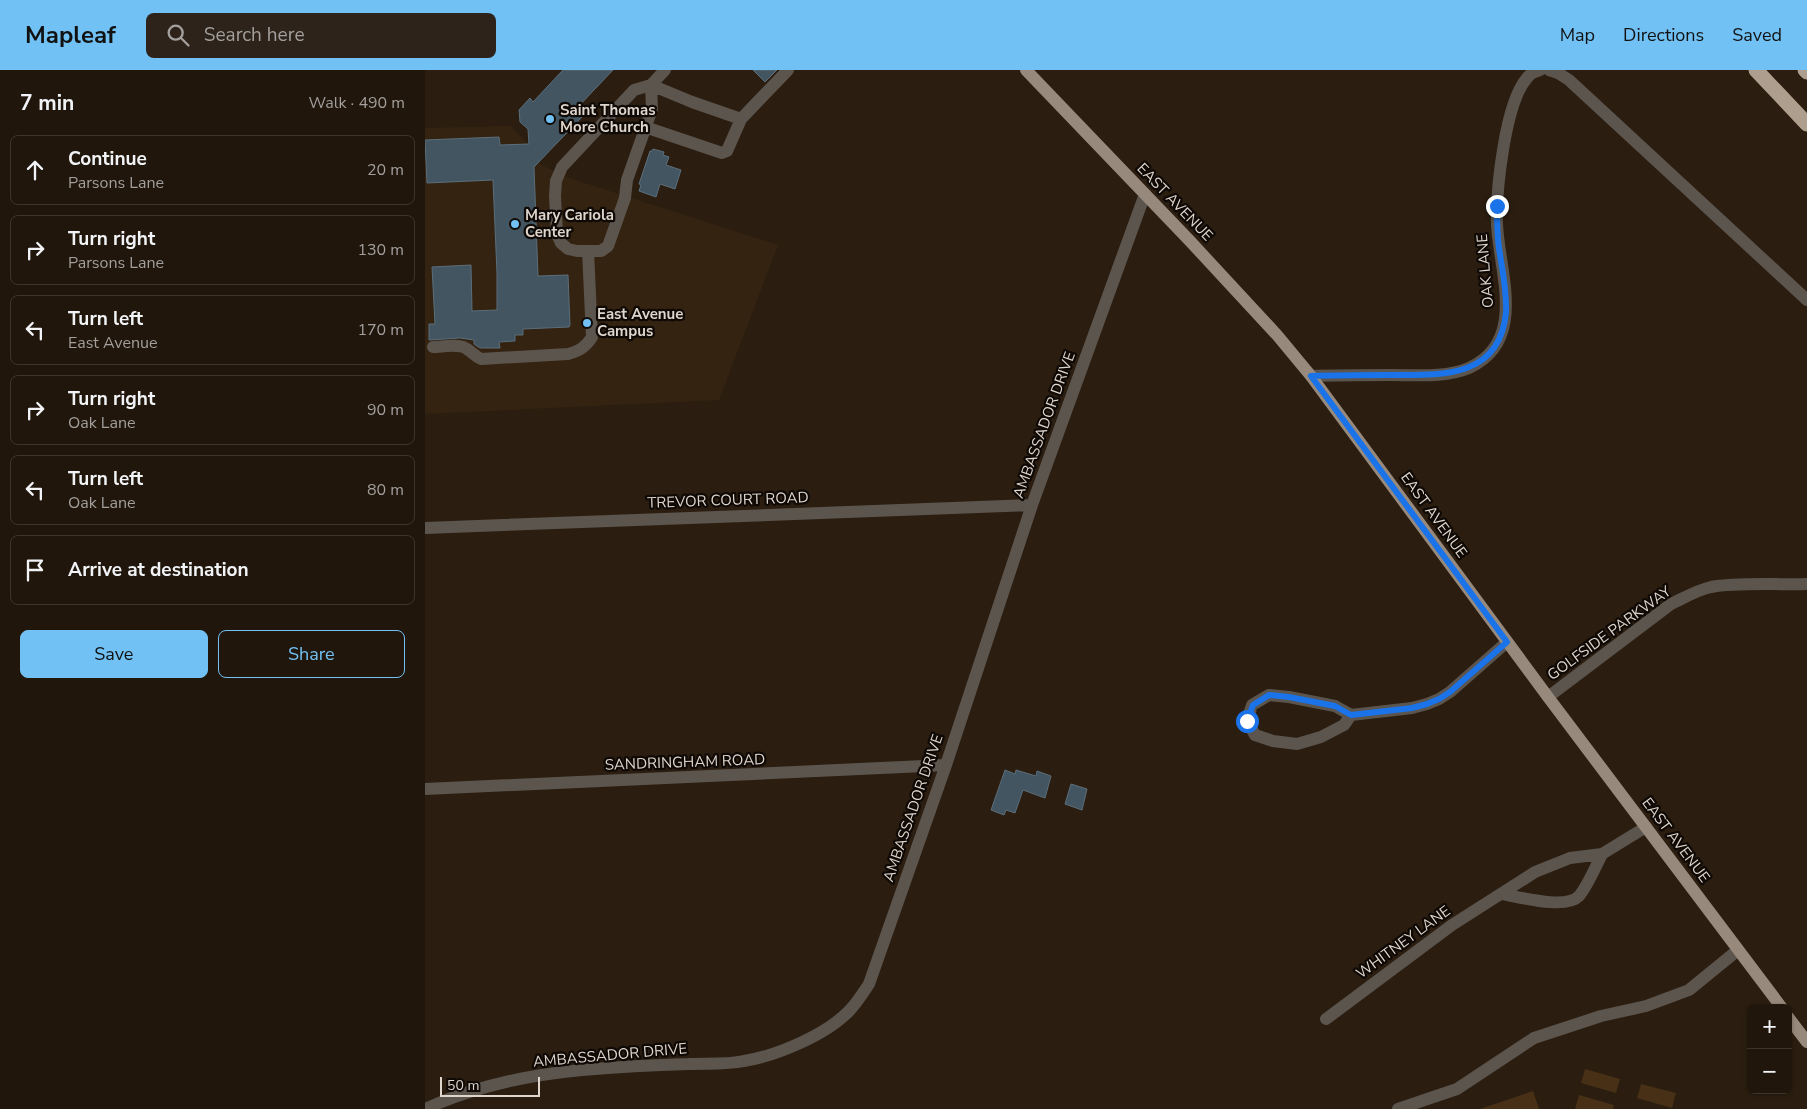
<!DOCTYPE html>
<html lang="en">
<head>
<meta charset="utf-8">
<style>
  :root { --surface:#20160c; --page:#2d231a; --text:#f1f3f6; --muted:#a29f9d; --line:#3d352d; --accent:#71c1f5 }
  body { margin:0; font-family:"Nunito Sans",sans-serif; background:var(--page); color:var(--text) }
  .controls { position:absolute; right:15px; bottom:15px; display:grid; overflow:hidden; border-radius:8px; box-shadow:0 1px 4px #0004 }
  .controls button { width:45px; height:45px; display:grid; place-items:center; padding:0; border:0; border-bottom:1px solid var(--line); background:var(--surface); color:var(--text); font:25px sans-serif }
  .scale { position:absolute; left:15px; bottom:12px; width:100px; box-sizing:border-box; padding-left:5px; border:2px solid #ded5cc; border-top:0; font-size:14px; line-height:18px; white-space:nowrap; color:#ded5cc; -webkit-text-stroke:4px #0f0905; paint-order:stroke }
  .stop { position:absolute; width:15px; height:15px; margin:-11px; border:4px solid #1a73e8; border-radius:50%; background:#fff }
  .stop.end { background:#1a73e8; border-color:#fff; box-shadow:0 1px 5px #0008 }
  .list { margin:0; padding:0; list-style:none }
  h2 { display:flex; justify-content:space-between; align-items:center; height:65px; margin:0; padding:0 20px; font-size:21px }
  h2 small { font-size:16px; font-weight:400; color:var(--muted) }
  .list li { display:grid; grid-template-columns:32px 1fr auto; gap:15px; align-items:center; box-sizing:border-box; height:70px; margin:0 10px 10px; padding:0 10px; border:1px solid var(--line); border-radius:8px }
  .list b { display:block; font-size:19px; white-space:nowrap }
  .list p { margin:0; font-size:16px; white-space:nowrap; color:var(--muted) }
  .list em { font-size:16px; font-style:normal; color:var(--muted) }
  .actions { display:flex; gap:10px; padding:15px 20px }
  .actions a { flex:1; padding:11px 0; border:1px solid var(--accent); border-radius:8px; text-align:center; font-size:18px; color:var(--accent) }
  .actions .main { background:var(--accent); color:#111 }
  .icon { flex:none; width:28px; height:28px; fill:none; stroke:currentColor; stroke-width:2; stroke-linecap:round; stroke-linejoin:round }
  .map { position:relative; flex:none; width:1382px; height:1039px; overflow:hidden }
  header { display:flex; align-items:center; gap:30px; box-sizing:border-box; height:70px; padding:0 25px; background:var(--accent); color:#111 }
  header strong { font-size:24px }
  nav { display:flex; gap:28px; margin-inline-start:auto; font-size:18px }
  .search { width:350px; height:45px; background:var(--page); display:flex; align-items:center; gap:12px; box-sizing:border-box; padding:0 18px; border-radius:8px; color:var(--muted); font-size:19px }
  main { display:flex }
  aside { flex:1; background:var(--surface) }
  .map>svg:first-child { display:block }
</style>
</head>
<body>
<header>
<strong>Mapleaf</strong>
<div class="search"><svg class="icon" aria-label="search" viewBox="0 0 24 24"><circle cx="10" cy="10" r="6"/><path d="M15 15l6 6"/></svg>Search here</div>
<nav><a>Map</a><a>Directions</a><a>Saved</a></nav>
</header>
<main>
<aside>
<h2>7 min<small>Walk · 490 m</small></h2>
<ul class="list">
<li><svg class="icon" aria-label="ahead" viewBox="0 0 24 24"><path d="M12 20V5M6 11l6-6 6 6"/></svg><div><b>Continue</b><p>Parsons Lane</p></div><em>20 m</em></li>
<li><svg class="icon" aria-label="right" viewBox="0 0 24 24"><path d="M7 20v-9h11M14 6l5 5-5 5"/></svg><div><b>Turn right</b><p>Parsons Lane</p></div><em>130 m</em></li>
<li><svg class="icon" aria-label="left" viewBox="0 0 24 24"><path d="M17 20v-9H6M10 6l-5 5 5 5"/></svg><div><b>Turn left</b><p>East Avenue</p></div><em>170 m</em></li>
<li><svg class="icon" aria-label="right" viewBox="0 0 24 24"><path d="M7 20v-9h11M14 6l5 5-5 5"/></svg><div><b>Turn right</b><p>Oak Lane</p></div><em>90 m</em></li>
<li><svg class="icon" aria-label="left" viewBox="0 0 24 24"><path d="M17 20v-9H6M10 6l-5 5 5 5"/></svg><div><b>Turn left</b><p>Oak Lane</p></div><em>80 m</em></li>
<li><svg class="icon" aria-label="arrive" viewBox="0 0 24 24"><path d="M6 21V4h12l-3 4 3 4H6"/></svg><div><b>Arrive at destination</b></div></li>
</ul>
<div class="actions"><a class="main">Save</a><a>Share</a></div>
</aside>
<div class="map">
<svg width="1382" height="1039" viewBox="0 0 1382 1039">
  <rect width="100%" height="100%" fill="#2b1e10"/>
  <path fill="#342310" d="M 85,56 L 104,74 L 105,93 L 113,93 L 138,106 L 353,175 L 294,330 L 0,344 L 0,58 Z"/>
  <path fill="#473016" d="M 1160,999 L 1195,1009 L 1191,1023 L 1156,1013 Z
    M 1216,1014 L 1251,1023 L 1247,1038 L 1212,1028 Z
    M 1108,1021 L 1114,1039 L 1055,1039 Z
    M 1154,1025 L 1189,1035 L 1188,1039 L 1150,1039 Z"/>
  <path fill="#425561" stroke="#5b6e7b" d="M 138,0 L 188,0 L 151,39 L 158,46 L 109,97 L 113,206 L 143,205 L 145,255 L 144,257 L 98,259 L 98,265 L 90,265 L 90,271 L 74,272 L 75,278 L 55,278 L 49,274 L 49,270 L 35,268 L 4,270 L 4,254 L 10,254 L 7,197 L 46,195 L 47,241 L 72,240 L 72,203 L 68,110 L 2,113 L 0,70 L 74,67 L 75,75 L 104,74 L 103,59 L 95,52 L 94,40 L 105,28 L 108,32 Z
    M 328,0 L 352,0 L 340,12 Z
    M 228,79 L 239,82 L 238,85 L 244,87 L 241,95 L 256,100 L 250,119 L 235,114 L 231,127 L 214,121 L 216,115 L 214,114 L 225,81 L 227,81 Z
    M 580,700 L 590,704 L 591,700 L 611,706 L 612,701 L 626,706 L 620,728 L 598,720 L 590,743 L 581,740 L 579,745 L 566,740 Z
    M 646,714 L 662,719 L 657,740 L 640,734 Z"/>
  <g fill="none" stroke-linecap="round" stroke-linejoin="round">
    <path stroke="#5c554e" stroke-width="12" d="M 1124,0 L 1133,3 L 1144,10 L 1382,230
      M 226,15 L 227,39 L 202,110 L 200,128 L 183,176 L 176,181 L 152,181 L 143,179 L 136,173 L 132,164 L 130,126 L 131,111 L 137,97 L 209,20 L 226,15 L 240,0
      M 226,15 L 267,32 L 316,49
      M 220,57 L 297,83 L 302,81 L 316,49 L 363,0
      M 8,277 C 17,277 34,273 42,279 C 47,282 50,286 56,289 L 143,284 C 154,281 161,277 167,267 L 163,181
      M 886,306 C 913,305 939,305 966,305 C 992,305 1020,308 1044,298 C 1103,271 1074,202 1072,154 C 1071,120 1080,33 1102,8 C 1106,3 1109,2 1115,0
      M 0,458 L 607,435
      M 1123,627 L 1246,534 C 1259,528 1272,520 1286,517 C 1313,512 1353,515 1382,514
      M 926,645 L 919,655 L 896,667 L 872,674 L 848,671 L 830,665 L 822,651 L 827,635 L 844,625 L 864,627 L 910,636 L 926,645 L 987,638 L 1002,634 L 1014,629 L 1025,622 L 1082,572
      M 0,719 L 521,695
      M 1077,824 C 1095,827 1141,840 1154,826 C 1162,817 1171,796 1177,784
      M 901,949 L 1027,855 L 1110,802 L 1145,788 L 1177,784 L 1221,757
      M 0,1039 C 50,1016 103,1005 157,1000 C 192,997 228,995 263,994 C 281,993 301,995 319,991 C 351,986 401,965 424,941 C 432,933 438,923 444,914 L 521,695 L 607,435 L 720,124
      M 973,1039 L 1032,1019 L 1109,968 L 1176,946 L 1221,936 L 1264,920 L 1313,880"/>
    <path stroke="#97897b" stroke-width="12" d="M 601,0 L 764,170 L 852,265 L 886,306 L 1123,627 L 1357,938
      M 1363,947 L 1382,972"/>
    <path stroke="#ae9e8d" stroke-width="15" d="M 1331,0 L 1382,54
      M 1380,0 L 1382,2"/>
  </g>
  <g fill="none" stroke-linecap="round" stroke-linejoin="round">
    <path stroke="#1a73e8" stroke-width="6" d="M 822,651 L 828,635 L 844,625 L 864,627 L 910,636 L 926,645 L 987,638 L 1002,634 L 1014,629 L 1025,622 L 1082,572 L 886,306 C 912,305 937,305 963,305 C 1014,305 1075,310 1081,242 C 1082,220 1077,199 1074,178 C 1072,164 1072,150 1072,136"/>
  </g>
  <g fill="#71c1f5" stroke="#0f0905" stroke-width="2">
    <circle cx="125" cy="49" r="5"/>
    <circle cx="90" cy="154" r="5"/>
    <circle cx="162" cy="253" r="5"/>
  </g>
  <g text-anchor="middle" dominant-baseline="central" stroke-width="4.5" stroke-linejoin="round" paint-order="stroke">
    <g font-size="15" font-weight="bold" fill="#ded5cc" stroke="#0f0905" text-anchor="start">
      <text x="135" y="40">Saint Thomas<tspan x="135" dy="17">More Church</tspan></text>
      <text x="100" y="145">Mary Cariola<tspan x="100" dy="17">Center</tspan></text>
      <text x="172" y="244">East Avenue<tspan x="172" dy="17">Campus</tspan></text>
    </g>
    <g font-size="15" fill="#ded5cc" stroke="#0f0905">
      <text transform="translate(750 132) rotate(46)">EAST AVENUE</text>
      <text transform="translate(1060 201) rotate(-95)">OAK LANE</text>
      <text transform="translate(619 355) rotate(-70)">AMBASSADOR DRIVE</text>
      <text transform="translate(303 430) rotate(-2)">TREVOR COURT ROAD</text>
      <text transform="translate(1009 445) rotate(54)">EAST AVENUE</text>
      <text transform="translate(1184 563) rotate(-36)">GOLFSIDE PARKWAY</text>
      <text transform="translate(260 692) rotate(-2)">SANDRINGHAM ROAD</text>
      <text transform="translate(488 738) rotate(-71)">AMBASSADOR DRIVE</text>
      <text transform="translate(1251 770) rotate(53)">EAST AVENUE</text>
      <text transform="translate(978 872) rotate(-36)">WHITNEY LANE</text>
      <text transform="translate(185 985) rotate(-5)">AMBASSADOR DRIVE</text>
    </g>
  </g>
</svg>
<div class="controls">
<button>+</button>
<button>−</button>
</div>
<div class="scale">50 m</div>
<div class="stop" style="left:822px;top:651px"></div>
<div class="stop end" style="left:1072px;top:136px"></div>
</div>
</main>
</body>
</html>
